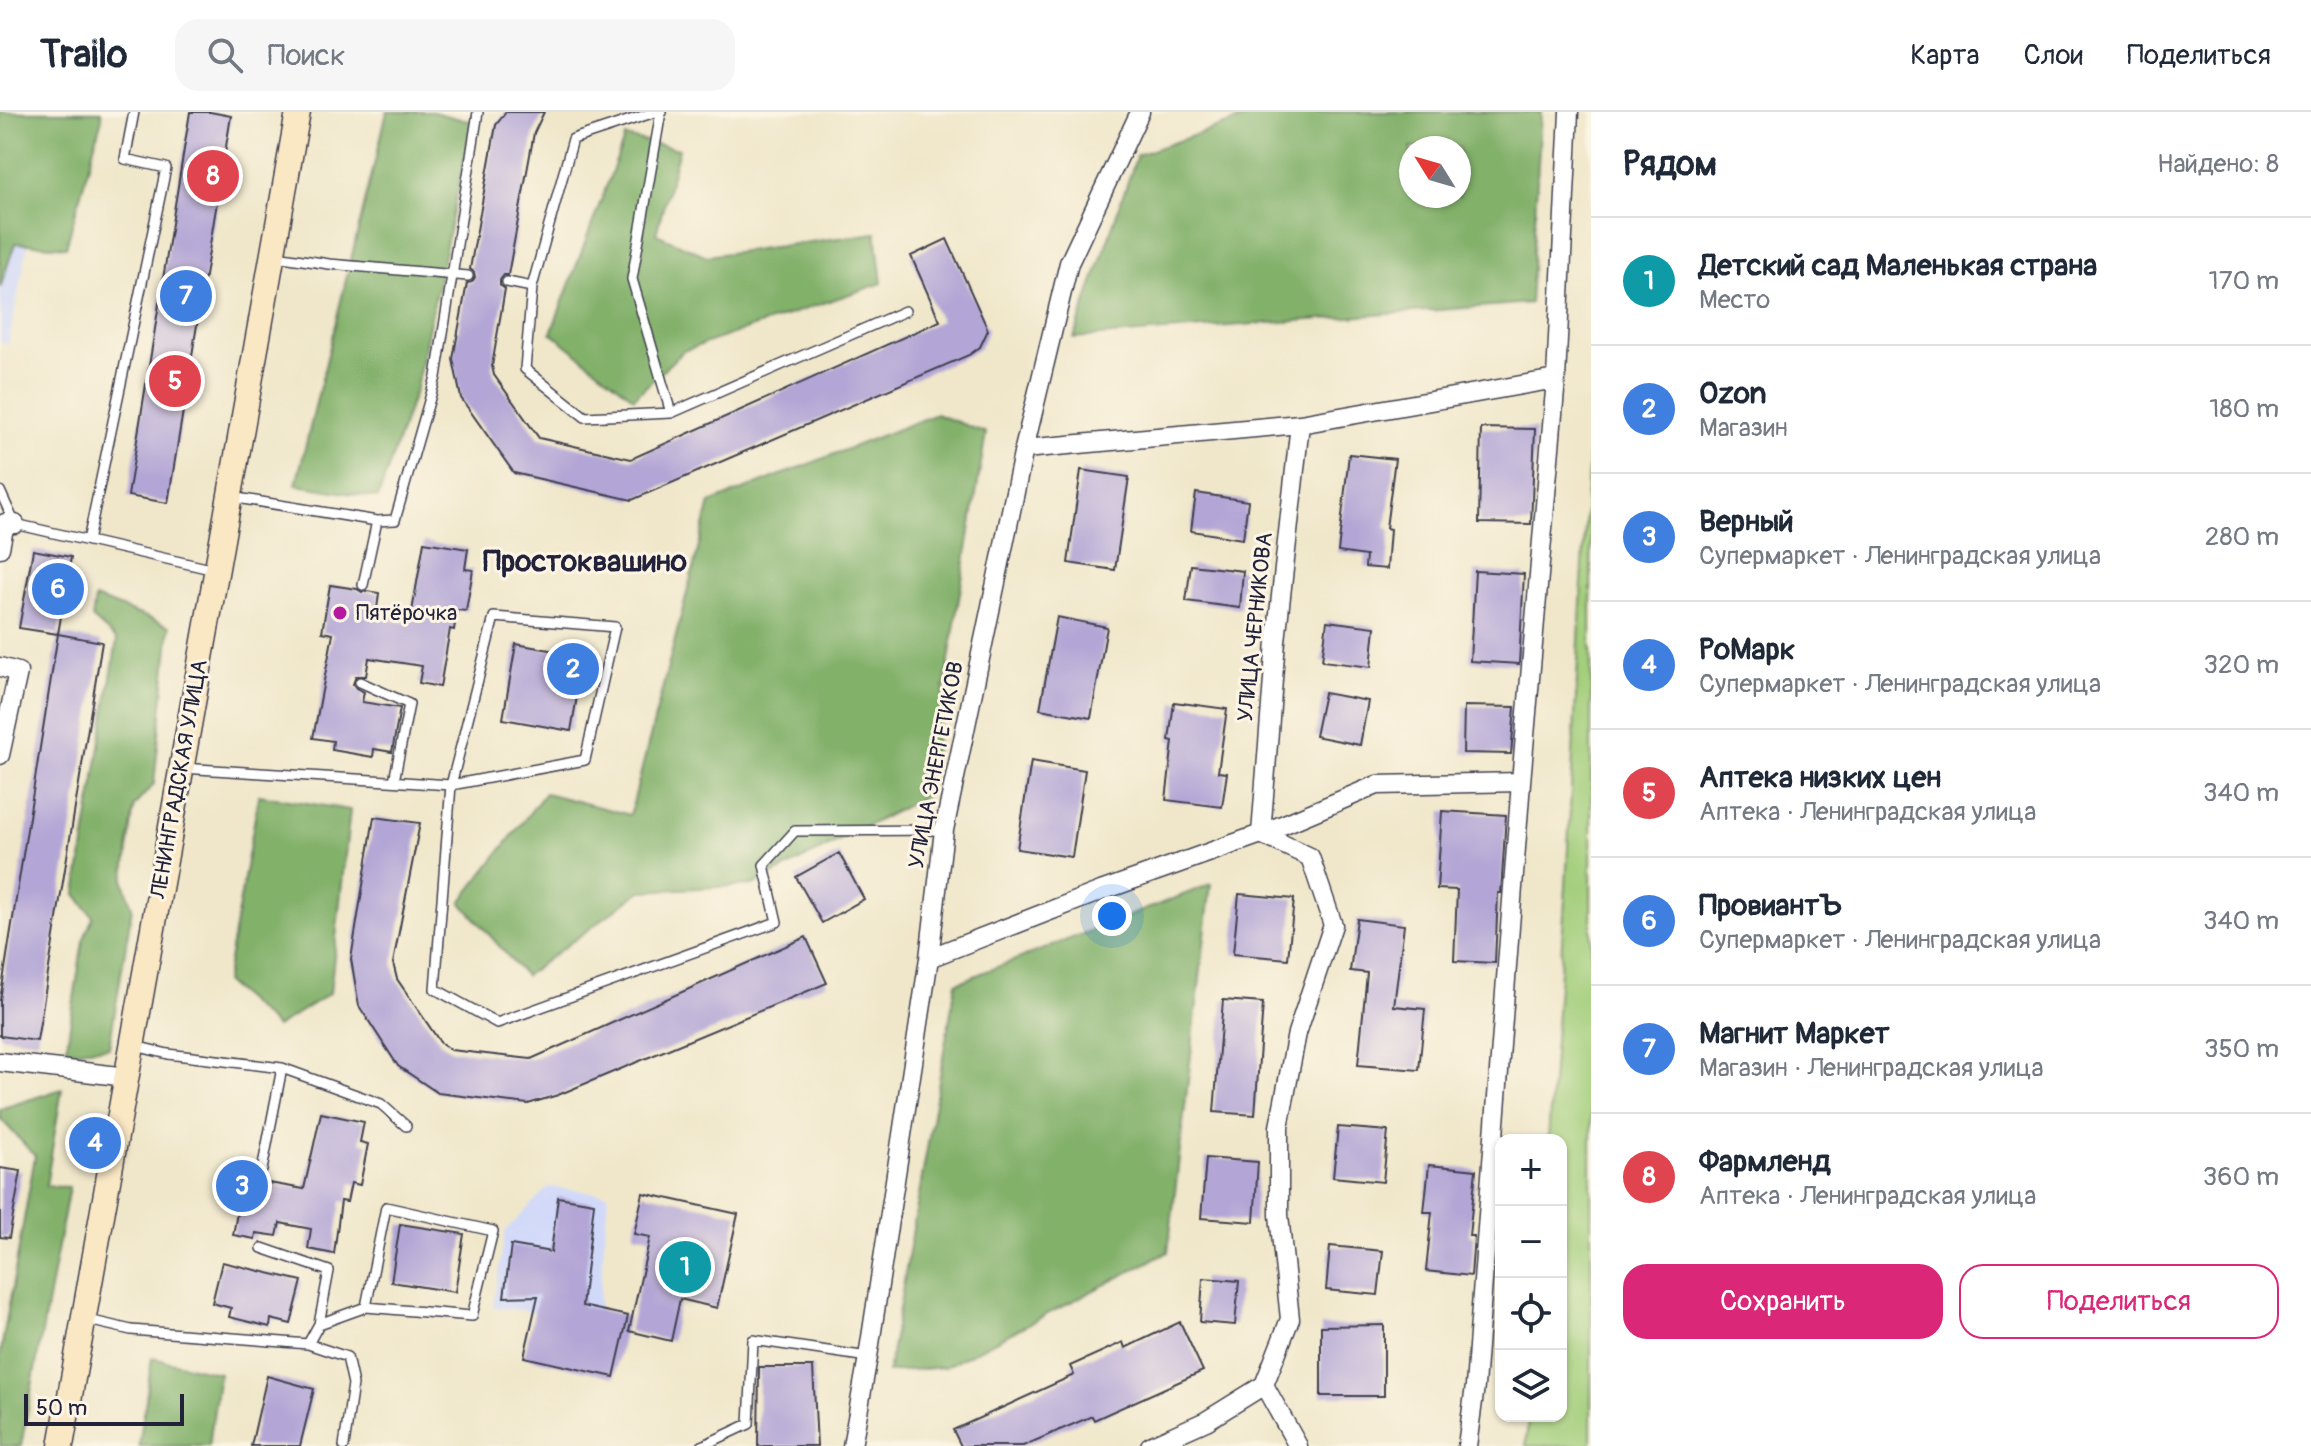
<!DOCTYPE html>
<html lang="ru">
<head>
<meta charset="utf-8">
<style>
  :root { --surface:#fff; --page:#f6f6f7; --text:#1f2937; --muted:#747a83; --line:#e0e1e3; --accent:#db2777 }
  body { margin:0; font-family:Pangolin,sans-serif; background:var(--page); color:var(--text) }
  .controls { position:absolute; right:24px; bottom:24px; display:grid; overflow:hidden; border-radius:16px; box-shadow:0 2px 6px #0004 }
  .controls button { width:72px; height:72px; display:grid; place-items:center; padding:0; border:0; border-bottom:2px solid var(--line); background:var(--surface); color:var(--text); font:40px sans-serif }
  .compass { position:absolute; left:1399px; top:24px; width:72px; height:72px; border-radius:50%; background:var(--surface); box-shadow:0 2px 6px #0004; rotate:307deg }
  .scale { position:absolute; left:24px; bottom:20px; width:160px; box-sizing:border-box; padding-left:8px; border:4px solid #22223b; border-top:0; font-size:22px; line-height:28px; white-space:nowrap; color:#22223b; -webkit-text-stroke:6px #fcf5e5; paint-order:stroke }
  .you { position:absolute; left:1112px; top:804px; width:28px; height:28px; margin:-20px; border:6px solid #fff; border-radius:50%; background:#1a73e8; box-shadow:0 0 0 12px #1a73e833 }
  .badge { display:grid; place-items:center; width:52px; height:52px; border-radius:50%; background:var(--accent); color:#fff; font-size:26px; font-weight:700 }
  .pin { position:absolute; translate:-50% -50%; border:4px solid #fff; box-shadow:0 2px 8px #0006 }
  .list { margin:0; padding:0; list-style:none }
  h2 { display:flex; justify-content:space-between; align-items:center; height:104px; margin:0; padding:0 32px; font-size:34px }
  h2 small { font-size:26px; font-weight:400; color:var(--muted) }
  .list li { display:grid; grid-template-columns:52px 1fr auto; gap:24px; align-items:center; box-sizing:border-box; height:128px; padding:0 32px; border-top:2px solid var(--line) }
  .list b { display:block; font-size:30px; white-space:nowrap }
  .list p { margin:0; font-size:26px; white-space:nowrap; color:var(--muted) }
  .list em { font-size:26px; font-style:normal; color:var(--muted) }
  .actions { display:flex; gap:16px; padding:24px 32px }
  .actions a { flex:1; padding:18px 0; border:2px solid var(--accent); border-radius:24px; text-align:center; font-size:28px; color:var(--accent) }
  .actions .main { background:var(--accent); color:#fff }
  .icon { flex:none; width:44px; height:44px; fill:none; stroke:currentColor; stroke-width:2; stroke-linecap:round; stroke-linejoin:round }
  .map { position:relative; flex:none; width:1591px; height:1334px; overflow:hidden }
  header { display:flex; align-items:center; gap:48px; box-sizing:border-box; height:112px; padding:0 40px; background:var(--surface); border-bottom:2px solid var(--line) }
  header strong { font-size:38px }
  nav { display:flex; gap:44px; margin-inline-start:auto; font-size:28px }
  .search { width:560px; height:72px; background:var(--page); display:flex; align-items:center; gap:20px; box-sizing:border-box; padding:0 28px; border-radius:24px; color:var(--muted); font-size:30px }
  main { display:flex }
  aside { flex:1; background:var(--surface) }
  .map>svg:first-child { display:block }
</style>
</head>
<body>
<header>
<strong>Trailo</strong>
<div class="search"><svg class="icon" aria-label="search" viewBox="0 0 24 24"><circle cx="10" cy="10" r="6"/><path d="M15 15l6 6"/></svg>Поиск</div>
<nav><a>Карта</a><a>Слои</a><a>Поделиться</a></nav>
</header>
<main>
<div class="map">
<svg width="1591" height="1334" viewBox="0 0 1591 1334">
  <rect width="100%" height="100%" fill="#fcf5e5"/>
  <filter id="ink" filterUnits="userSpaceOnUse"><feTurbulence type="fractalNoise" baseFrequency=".0125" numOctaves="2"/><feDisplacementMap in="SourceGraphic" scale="16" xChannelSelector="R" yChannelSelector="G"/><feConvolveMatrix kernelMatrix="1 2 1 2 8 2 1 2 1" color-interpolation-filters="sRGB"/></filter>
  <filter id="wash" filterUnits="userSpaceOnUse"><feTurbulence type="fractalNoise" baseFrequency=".006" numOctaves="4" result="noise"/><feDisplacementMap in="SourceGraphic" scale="32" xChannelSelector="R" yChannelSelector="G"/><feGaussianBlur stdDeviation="1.8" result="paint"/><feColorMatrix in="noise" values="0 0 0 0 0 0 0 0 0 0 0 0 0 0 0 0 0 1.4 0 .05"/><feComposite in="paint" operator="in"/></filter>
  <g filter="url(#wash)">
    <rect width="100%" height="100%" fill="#f0e7ca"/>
    <path fill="#d1d9f9" d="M 0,0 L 55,0 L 8,232 L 0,230 Z
      M 548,1075 L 608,1082 L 598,1207 L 493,1195 L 505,1120 Z"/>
    <path fill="#a3ce7b" stroke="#62785b" stroke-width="2" d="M 1591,302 L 1591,1334 L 1526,1334 L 1528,1304 L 1561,1304 L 1561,1028 L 1548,1028 L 1566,774 Z"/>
    <path fill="#82b16b" stroke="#526a53" stroke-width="2" fill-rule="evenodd" d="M 0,0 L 101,0 L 102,6 L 66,135 L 15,131 L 0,176 Z
      M 387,0 L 433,0 L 472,10 L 416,276 L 378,386 L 296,373 Z
      M 1262,0 L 1541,0 L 1530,191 L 1074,226 L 1137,43 ZM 1411,36 L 1459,36 L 1459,84 L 1411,84 Z
      M 625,25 L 679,37 L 656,122 L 707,144 L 876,121 L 882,171 L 683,239 L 634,286 L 551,221 Z
      M 936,302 L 986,321 L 927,683 L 753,773 L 641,779 L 525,864 L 461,790 L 545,681 L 630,703 L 710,391 Z
      M 95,486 L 170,514 L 154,672 L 134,694 L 124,769 L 132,796 L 109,935 L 66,939 L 83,829 L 93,805 L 76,782 L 117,528 L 92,506 Z
      M 259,683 L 350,698 L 330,881 L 276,915 L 225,870 Z
      M 1211,772 L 1168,1140 L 945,1255 L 888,1260 L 956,871 Z
      M 62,977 L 46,1074 L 69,1075 L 21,1334 L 0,1334 L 0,1244 L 35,1044 L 0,1006 L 0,997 Z
      M 152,1246 L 219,1261 L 209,1334 L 139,1334 Z"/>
    <g id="blocks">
      <path fill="#b3a6d6" d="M 190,0 L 210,0 L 231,4 L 168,391 L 128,384 Z
        M 506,0 L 544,0 L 534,21 L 508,163 L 504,163 L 500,168 L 500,173 L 505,177 L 492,254 L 494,263 L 539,326 L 631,347 L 940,209 L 911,144 L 947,127 L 988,218 L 980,235 L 969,243 L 632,388 L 514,361 L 461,286 L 453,247 L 467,171 L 472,170 L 475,165 L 474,160 L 470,157 L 496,13 Z
        M 1481,316 L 1535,317 L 1531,412 L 1479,411 Z
        M 1349,342 L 1395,347 L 1386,416 L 1390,417 L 1387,457 L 1365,455 L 1366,444 L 1338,440 Z
        M 1081,358 L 1129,365 L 1115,458 L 1068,451 Z
        M 1196,381 L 1248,389 L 1243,427 L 1191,419 Z
        M 424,430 L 468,437 L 465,457 L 473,458 L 466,499 L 457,498 L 454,518 L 450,517 L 440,575 L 419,571 L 422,554 L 369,546 L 366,564 L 356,564 L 353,572 L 356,576 L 364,580 L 362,590 L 400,596 L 392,640 L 374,637 L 373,645 L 332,638 L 333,629 L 313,626 L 333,522 L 322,520 L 330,473 L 357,477 L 362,480 L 367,479 L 379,481 L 376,505 L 410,511 Z
        M 33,438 L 71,445 L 58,522 L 19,516 Z
        M 1191,453 L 1243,459 L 1240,496 L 1186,489 Z
        M 1475,459 L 1524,462 L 1519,552 L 1470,549 Z
        M 1057,505 L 1107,515 L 1091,606 L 1040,597 Z
        M 1327,509 L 1375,515 L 1371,555 L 1322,549 Z
        M 58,522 L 102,530 L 37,929 L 0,924 L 0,888 Z
        M 516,532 L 584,544 L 571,619 L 503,607 Z
        M 1324,581 L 1368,589 L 1360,633 L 1315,624 Z
        M 1174,590 L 1227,597 L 1218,660 L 1227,661 L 1222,695 L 1166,688 L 1173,629 L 1169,628 Z
        M 1464,594 L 1515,595 L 1511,642 L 1463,641 Z
        M 1031,649 L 1085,658 L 1072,745 L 1017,737 Z
        M 1442,699 L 1506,703 L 1501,781 L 1498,781 L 1495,851 L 1454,849 L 1457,778 L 1437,777 Z
        M 374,705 L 420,711 L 393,851 L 397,867 L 440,930 L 451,938 L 531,947 L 806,825 L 827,871 L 558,983 L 528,992 L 438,981 L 398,954 L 359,894 L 351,847 Z
        M 839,741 L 864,787 L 822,811 L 796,765 Z
        M 1239,782 L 1294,787 L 1288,847 L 1233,842 Z
        M 1357,807 L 1404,813 L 1394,894 L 1425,897 L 1419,958 L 1358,953 L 1367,861 L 1350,859 Z
        M 1223,888 L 1263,891 L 1255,1003 L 1214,1000 Z
        M 321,1001 L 364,1010 L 360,1030 L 368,1032 L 360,1073 L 351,1071 L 347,1090 L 341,1089 L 334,1142 L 308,1137 L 311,1117 L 280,1111 L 277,1124 L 256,1121 L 255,1127 L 233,1123 L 245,1056 L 269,1071 L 304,1077 Z
        M 1338,1015 L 1388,1019 L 1383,1070 L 1333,1065 Z
        M 1206,1046 L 1258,1050 L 1254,1110 L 1201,1106 Z
        M 1429,1053 L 1476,1058 L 1469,1124 L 1474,1124 L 1471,1164 L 1426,1159 L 1432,1100 L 1424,1100 Z
        M 0,1056 L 21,1059 L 9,1126 L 0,1125 Z
        M 643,1081 L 738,1102 L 717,1196 L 680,1187 L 671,1229 L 629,1219 L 650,1125 L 634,1122 Z
        M 558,1085 L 594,1091 L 582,1194 L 628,1204 L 614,1265 L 524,1245 L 538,1184 L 504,1185 L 511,1133 L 551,1140 Z
        M 400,1112 L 464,1122 L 455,1180 L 391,1170 Z
        M 1330,1134 L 1383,1139 L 1378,1183 L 1326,1178 Z
        M 222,1150 L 302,1169 L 291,1212 L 271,1207 L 270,1215 L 229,1205 L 231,1196 L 212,1191 Z
        M 1203,1166 L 1239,1169 L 1235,1213 L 1200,1210 Z
        M 1180,1210 L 1203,1259 L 1094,1308 L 1092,1304 L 1023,1334 L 961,1334 L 953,1318 L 1074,1263 L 1070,1254 L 1123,1230 L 1125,1236 Z
        M 1384,1213 L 1384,1284 L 1321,1284 L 1321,1214 Z
        M 759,1255 L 813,1255 L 817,1334 L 758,1334 Z
        M 267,1264 L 314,1277 L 300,1334 L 251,1334 Z"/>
    </g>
  </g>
  <g filter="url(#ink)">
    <use href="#blocks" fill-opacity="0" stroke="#414050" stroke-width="2"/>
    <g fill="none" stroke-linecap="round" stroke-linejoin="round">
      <g stroke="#414050" stroke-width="12">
        <path id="lane" d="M 655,0 L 573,27 L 532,175 L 525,257 L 585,305 L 671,301 L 905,199
          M 661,0 L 632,167 L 671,301
          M 276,144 L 329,152 L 468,164
          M 507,170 L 532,175
          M 0,379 L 15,412 L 215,458
          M 231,385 L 377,409 L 363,473
          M 377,409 L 395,408 L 436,265 L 478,0
          M 88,429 L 166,56 L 125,47 L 134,0
          M 360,570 L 409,592 L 394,669
          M 182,656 L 451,673 L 585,648 L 615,515 L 494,505 L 451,673 L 435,877 L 497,911 L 777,810 L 764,753 L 795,719 L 944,718
          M 135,934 L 168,942 L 282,956 L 262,1058
          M 282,956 L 381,992 L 406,1014
          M 262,1136 L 329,1159 L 319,1212 L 308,1232
          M 84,1207 L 131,1218 L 308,1232 L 347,1245 L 353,1272 L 344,1334
          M 319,1212 L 366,1195 L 472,1204 L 493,1119 L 386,1095 L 366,1195
          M 702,1334 L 749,1312 L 753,1228 L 868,1245"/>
      </g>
      <g stroke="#414050" stroke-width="21">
        <path id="street" d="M 1024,337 L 1300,312 L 1556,267
          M 0,436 L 5,411 L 15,412
          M 0,555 L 18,560 L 0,643
          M 929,846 L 1101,779 L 1261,722 L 1377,673 L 1521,670
          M 0,950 L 127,965
          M 1264,1273 L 1298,1334
          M 852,1334 L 868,1245 L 929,846 L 944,718 L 1024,337 L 1069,151 L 1140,0
          M 1150,1334 L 1206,1309 L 1264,1273 L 1290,1207 L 1279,1103 L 1279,1015 L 1297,921 L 1333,813 L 1310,745 L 1261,722 L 1276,529 L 1300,312
          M 1467,1334 L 1475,1274 L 1521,670 L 1556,267 L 1569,0"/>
      </g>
      <g stroke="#414050" stroke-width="27">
        <path id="secondary" d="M 61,1334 L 298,0"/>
      </g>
      <use href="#lane" stroke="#fff" stroke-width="9"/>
      <use href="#street" stroke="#fff" stroke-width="18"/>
      <use href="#secondary" stroke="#fae7c3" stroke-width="24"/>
    </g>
  </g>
  <circle fill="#b5179e" stroke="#fcf5e5" stroke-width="3" cx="340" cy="501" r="8"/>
  <g text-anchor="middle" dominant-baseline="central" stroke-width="6" stroke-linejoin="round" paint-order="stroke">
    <g font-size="22" fill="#22223b" stroke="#fcf5e5" text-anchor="start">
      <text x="356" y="501">Пятёрочка</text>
    </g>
    <g font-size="22" fill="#22223b" stroke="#fcf5e5">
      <text transform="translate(1255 515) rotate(-84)">УЛИЦА ЧЕРНИКОВА</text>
      <text transform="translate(936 653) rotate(-79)">УЛИЦА ЭНЕРГЕТИКОВ</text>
      <text transform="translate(179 667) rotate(-80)">ЛЕНИНГРАДСКАЯ УЛИЦА</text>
    </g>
    <g font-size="30" font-weight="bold" fill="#22223b" stroke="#fcf5e5">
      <text x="585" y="449">Простоквашино</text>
    </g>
  </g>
</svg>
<div class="controls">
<button>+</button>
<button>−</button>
<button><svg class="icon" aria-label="locate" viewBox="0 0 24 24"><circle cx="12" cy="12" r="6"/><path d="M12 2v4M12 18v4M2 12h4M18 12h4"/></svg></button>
<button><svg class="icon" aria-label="layers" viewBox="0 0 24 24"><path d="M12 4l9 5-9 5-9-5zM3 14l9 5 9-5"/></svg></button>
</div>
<svg class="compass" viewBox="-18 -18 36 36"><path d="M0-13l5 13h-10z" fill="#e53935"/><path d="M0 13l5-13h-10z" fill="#747a83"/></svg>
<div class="scale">50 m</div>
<div class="you"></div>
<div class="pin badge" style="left:685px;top:1155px;background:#0f9aa8">1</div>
<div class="pin badge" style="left:573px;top:557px;background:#3f7fe0">2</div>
<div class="pin badge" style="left:242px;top:1074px;background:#3f7fe0">3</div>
<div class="pin badge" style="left:95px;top:1031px;background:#3f7fe0">4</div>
<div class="pin badge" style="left:175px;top:269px;background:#e0444e">5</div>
<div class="pin badge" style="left:58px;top:477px;background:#3f7fe0">6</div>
<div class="pin badge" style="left:186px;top:184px;background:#3f7fe0">7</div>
<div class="pin badge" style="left:213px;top:64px;background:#e0444e">8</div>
</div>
<aside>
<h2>Рядом<small>Найдено: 8</small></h2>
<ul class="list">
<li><span class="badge" style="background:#0f9aa8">1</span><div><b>Детский сад Маленькая страна</b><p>Место</p></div><em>170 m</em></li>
<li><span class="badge" style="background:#3f7fe0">2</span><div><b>Ozon</b><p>Магазин</p></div><em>180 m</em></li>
<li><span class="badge" style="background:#3f7fe0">3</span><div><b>Верный</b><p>Супермаркет · Ленинградская улица</p></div><em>280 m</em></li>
<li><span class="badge" style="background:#3f7fe0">4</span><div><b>РоМарк</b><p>Супермаркет · Ленинградская улица</p></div><em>320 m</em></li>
<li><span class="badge" style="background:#e0444e">5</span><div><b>Аптека низких цен</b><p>Аптека · Ленинградская улица</p></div><em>340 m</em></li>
<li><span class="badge" style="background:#3f7fe0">6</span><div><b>ПровиантЪ</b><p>Супермаркет · Ленинградская улица</p></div><em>340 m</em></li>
<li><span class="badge" style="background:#3f7fe0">7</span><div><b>Магнит Маркет</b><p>Магазин · Ленинградская улица</p></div><em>350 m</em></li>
<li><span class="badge" style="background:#e0444e">8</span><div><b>Фармленд</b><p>Аптека · Ленинградская улица</p></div><em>360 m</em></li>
</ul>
<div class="actions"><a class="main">Сохранить</a><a>Поделиться</a></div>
</aside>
</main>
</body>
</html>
